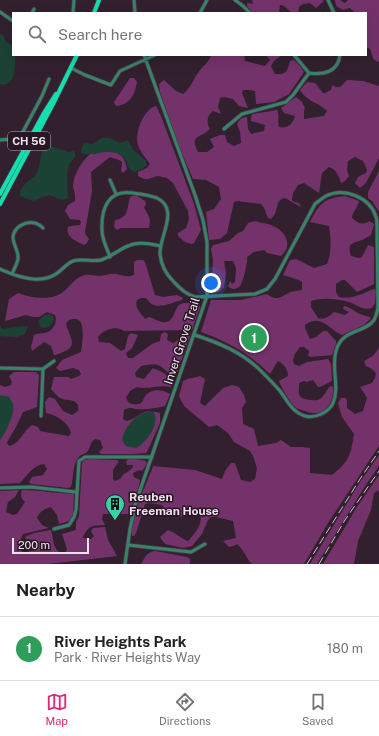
<!DOCTYPE html>
<html lang="en">
<head>
<meta charset="utf-8">
<style>
  :root { --surface:#fff; --page:#f6f6f6; --text:#202124; --muted:#757577; --line:#e0e0e0; --accent:#db2777 }
  body { margin:0; font-family:"Public Sans",sans-serif; background:var(--page); color:var(--text) }
  .scale { position:absolute; left:12px; bottom:10px; width:77px; box-sizing:border-box; padding-left:4px; border:2px solid #eee1eb; border-top:0; font-size:11px; line-height:14px; white-space:nowrap; color:#eee1eb; -webkit-text-stroke:3px #281625; paint-order:stroke }
  .you { position:absolute; left:211px; top:283px; width:14px; height:14px; margin:-10px; border:3px solid #fff; border-radius:50%; background:#1a73e8; box-shadow:0 0 0 6px #1a73e833 }
  .badge { display:grid; place-items:center; width:26px; height:26px; border-radius:50%; background:var(--accent); color:#fff; font-size:13px; font-weight:700 }
  .pin { position:absolute; translate:-50% -50%; border:2px solid #fff; box-shadow:0 1px 4px #0006 }
  .list { margin:0; padding:0; list-style:none }
  h2 { display:flex; justify-content:space-between; align-items:center; height:52px; margin:0; padding:0 16px; font-size:17px }
  h2 small { font-size:13px; font-weight:400; color:var(--muted) }
  .list li { display:grid; grid-template-columns:26px 1fr auto; gap:12px; align-items:center; box-sizing:border-box; height:64px; padding:0 16px; border-top:1px solid var(--line) }
  .list b { display:block; font-size:15px; white-space:nowrap }
  .list p { margin:0; font-size:13px; white-space:nowrap; color:var(--muted) }
  .list em { font-size:13px; font-style:normal; color:var(--muted) }
  .icon { flex:none; width:22px; height:22px; fill:none; stroke:currentColor; stroke-width:2; stroke-linecap:round; stroke-linejoin:round }
  .map { position:relative; flex:none; width:379px; height:564px; overflow:hidden }
  .search { position:absolute; background:var(--surface); box-shadow:0 4px 16px #0002; left:12px; right:12px; top:12px; height:44px; display:flex; align-items:center; gap:10px; box-sizing:border-box; padding:0 14px; border-radius:0px; color:var(--muted); font-size:15px }
  .sheet { height:116px; background:var(--surface) }
  nav { display:flex; justify-content:space-around; align-items:center; box-sizing:border-box; height:56px; border-top:1px solid var(--line); background:var(--surface); font-size:11px; color:var(--muted) }
  nav a { display:grid; justify-items:center; gap:2px }
  nav .on { color:var(--accent) }
  .map>svg:first-child { display:block }
</style>
</head>
<body>
<div class="map">
<svg width="379" height="564" viewBox="0 0 379 564">
  <rect width="100%" height="100%" fill="#32202f"/>
  <path fill="#73336a" d="M 252,0 L 322,0 L 324,1 L 316,8 L 310,3 L 303,4 L 299,7 L 298,13 L 292,13 L 284,6 L 280,5 L 279,13 L 253,13 L 247,6 L 247,3 L 253,4 Z
    M 335,0 L 340,0 L 345,3 L 348,0 L 379,0 L 379,62 C 371,60 373,55 370,49 L 366,47 L 366,13 L 354,13 L 353,11 L 350,8 L 343,10 L 336,6 Z
    M 211,55 L 244,55 L 245,61 L 265,66 L 270,60 L 266,55 L 282,55 L 274,61 L 271,66 L 275,74 C 287,75 287,71 290,61 L 294,60 L 300,66 L 304,72 L 289,94 L 274,102 L 256,104 L 255,91 L 250,90 L 243,90 L 242,93 L 248,108 L 239,106 L 233,99 L 224,97 L 220,98 L 218,107 L 221,114 L 213,111 C 207,115 206,123 210,129 C 200,139 189,134 198,152 L 207,152 L 214,147 L 210,139 L 220,135 L 225,135 L 227,142 L 234,146 L 241,143 L 240,132 L 237,124 C 239,120 242,117 247,117 L 248,129 L 251,134 L 264,131 L 265,125 L 251,121 L 251,116 L 253,114 L 277,110 C 280,116 277,121 279,127 C 288,129 293,124 295,116 L 284,113 L 281,108 L 296,97 L 302,102 L 305,108 L 304,111 L 304,119 L 324,116 L 327,111 C 318,102 307,102 300,90 L 307,82 L 315,83 L 323,93 L 325,93 L 331,90 L 332,86 L 334,85 L 335,87 L 340,87 L 347,80 L 363,81 L 379,86 L 379,158 L 366,183 L 360,188 L 355,183 L 358,177 L 366,173 L 367,170 L 363,161 L 355,157 L 348,161 L 347,170 L 349,176 L 345,181 L 341,183 C 339,176 336,169 329,167 L 322,173 L 319,193 L 304,183 L 298,185 L 293,193 L 292,200 L 294,202 L 299,203 L 301,207 L 285,198 C 278,199 278,204 276,210 C 276,214 273,216 271,219 L 268,218 L 264,208 L 261,204 L 237,201 L 234,202 L 227,233 L 220,239 L 209,240 L 206,212 L 214,209 L 221,199 L 219,187 L 206,180 L 193,179 L 180,149 L 160,92 L 159,84 L 164,80 L 176,91 L 183,94 C 190,89 193,80 198,73 C 202,66 209,63 211,55 Z
    M 130,78 L 134,78 L 137,82 C 135,94 130,105 116,106 L 114,102 Z
    M 156,106 L 161,116 L 194,204 L 201,230 L 194,243 L 192,244 L 185,242 L 178,236 L 178,233 L 186,228 L 189,219 L 188,211 L 173,183 L 167,178 L 158,176 L 148,179 L 144,179 L 138,176 L 138,172 L 147,168 L 150,164 C 146,158 140,152 138,145 C 134,134 144,108 156,106 Z
    M 104,151 C 118,151 125,155 127,169 L 123,173 L 121,171 L 122,162 L 119,160 L 110,157 L 91,172 L 92,191 L 85,232 L 86,235 L 89,239 L 87,243 L 84,245 C 76,241 65,237 68,227 L 71,226 L 80,225 L 81,222 L 80,220 L 70,219 L 65,211 L 68,205 L 75,201 C 76,193 73,190 73,185 C 74,174 82,161 90,154 L 95,154 Z
    M 379,171 L 379,212 L 372,201 L 368,198 L 368,192 Z
    M 132,196 L 137,196 L 145,201 L 146,204 L 144,208 C 149,215 151,219 149,228 L 121,228 L 117,230 L 114,227 L 115,220 C 129,218 127,208 130,197 Z
    M 345,196 L 359,201 C 358,208 352,212 352,218 C 358,223 362,226 369,221 L 374,224 L 371,235 C 367,237 363,240 359,241 C 349,244 348,246 351,256 L 359,258 L 362,257 L 368,245 L 374,247 L 374,284 L 357,292 L 345,280 L 342,280 L 336,284 L 336,292 L 339,297 C 353,300 363,293 374,289 L 376,290 L 375,303 L 372,308 C 362,311 358,305 349,302 C 338,299 322,297 311,301 L 311,307 L 318,318 C 326,320 329,316 334,312 L 345,315 L 349,312 L 343,309 L 344,306 C 351,307 354,312 360,314 C 364,316 367,315 371,318 L 364,325 L 342,335 C 329,330 322,313 305,325 L 305,328 L 310,339 L 316,337 L 323,331 L 327,331 L 336,341 L 336,344 L 332,355 L 311,357 L 308,356 L 309,351 L 304,347 L 300,347 L 295,354 L 293,360 L 294,364 L 299,366 L 307,362 L 328,359 L 331,364 L 332,381 L 320,387 L 318,387 L 313,380 L 306,382 L 304,381 L 299,383 C 299,395 296,398 311,400 C 314,400 317,401 320,399 C 324,396 327,390 330,386 L 333,387 C 334,404 324,419 305,411 C 302,410 298,409 296,408 C 290,402 282,389 279,381 L 288,376 C 288,369 284,364 278,361 L 270,374 C 250,354 227,341 201,332 L 211,300 L 241,300 L 267,294 C 278,301 278,298 289,293 C 292,291 298,291 302,290 L 302,282 L 299,280 L 283,275 L 290,260 L 296,259 L 314,268 L 327,264 C 332,251 331,239 329,226 L 310,222 C 319,204 324,198 345,196 Z
    M 255,221 C 260,223 266,223 271,225 C 285,230 294,245 281,256 L 267,253 L 264,250 L 254,252 L 247,257 C 248,261 243,283 240,286 C 238,288 236,288 234,289 L 230,288 L 228,286 L 230,281 L 232,284 L 235,282 L 236,268 L 233,261 L 224,261 L 226,273 L 224,287 L 219,292 L 213,292 L 211,288 L 213,260 L 211,249 L 213,245 L 229,241 L 238,233 L 243,231 L 248,223 Z
    M 137,260 L 143,260 L 145,262 L 155,295 L 163,297 L 177,295 L 183,298 L 182,300 C 173,302 159,310 150,303 C 149,301 147,300 146,298 L 141,298 L 137,300 C 134,308 141,313 145,319 L 149,317 C 153,318 157,321 162,322 C 174,324 173,312 179,305 L 183,303 L 198,303 L 200,307 L 192,330 L 124,331 C 116,325 103,330 98,337 L 99,342 L 110,343 L 121,351 L 125,349 L 128,336 L 131,333 L 138,335 L 132,348 L 126,353 L 128,358 L 133,358 L 152,344 L 160,341 L 161,334 L 165,332 L 168,334 L 167,340 L 173,343 L 177,341 L 184,333 L 189,334 L 190,336 L 176,375 C 168,375 165,368 158,365 C 153,363 146,365 141,366 L 135,373 L 136,377 L 144,379 L 153,368 L 162,372 L 173,380 L 171,387 C 158,384 149,390 137,387 L 130,391 L 126,398 L 129,403 C 131,404 136,405 138,404 C 143,404 143,398 146,395 C 153,388 163,390 170,394 L 165,406 C 156,408 145,410 136,409 C 131,408 129,407 124,410 L 123,419 L 126,421 C 141,418 140,407 160,413 L 160,423 L 148,450 L 146,453 L 132,454 L 101,454 L 99,452 L 103,448 L 100,440 L 95,439 C 90,442 91,447 87,452 C 85,454 81,454 79,457 C 72,464 74,478 71,487 L 68,488 L 31,484 L 29,482 L 32,477 L 43,475 L 47,469 L 44,464 C 33,465 27,476 20,483 L 0,484 L 0,385 L 5,387 L 11,385 L 12,382 L 9,376 L 14,372 L 36,372 L 39,375 L 37,407 L 23,412 L 16,427 L 7,442 L 8,445 L 10,446 C 21,442 23,431 32,425 L 38,427 L 40,431 L 68,436 L 70,435 L 71,432 C 67,422 57,415 46,413 L 45,402 L 49,397 L 55,399 L 63,411 L 72,415 L 78,411 C 80,397 68,402 60,398 C 57,396 54,392 51,389 L 54,377 L 68,377 L 71,379 L 79,376 L 81,374 L 79,370 L 73,368 L 60,371 L 56,368 L 62,360 L 81,352 C 82,344 87,317 74,319 C 70,319 68,320 66,324 C 69,336 79,346 63,352 C 59,353 58,355 54,355 L 51,346 L 44,342 L 32,351 L 31,347 L 34,335 C 38,333 40,334 44,333 C 53,332 58,322 55,315 L 47,312 L 39,317 L 33,317 L 26,315 L 5,321 L 9,299 L 18,293 C 30,298 52,301 63,292 C 71,286 74,278 85,275 C 90,274 95,276 100,276 C 105,276 111,273 116,274 C 122,275 127,278 134,275 L 134,262 Z
    M 379,348 L 379,446 L 328,523 L 304,564 L 252,564 C 246,558 244,550 237,544 L 233,546 L 229,547 L 223,541 L 236,538 L 233,521 L 216,517 L 211,517 L 208,520 L 202,534 L 192,546 L 183,548 L 165,544 L 160,537 L 168,530 C 176,533 180,538 188,541 L 189,540 C 195,533 203,525 200,515 L 190,513 L 181,517 C 173,514 166,512 162,505 L 149,503 L 145,504 L 136,533 L 134,536 L 132,536 C 130,514 146,487 153,466 L 195,470 L 222,479 L 225,471 L 231,463 L 235,463 L 241,480 L 250,482 L 255,479 L 257,468 L 253,456 L 250,451 L 234,442 L 228,433 L 217,425 L 209,427 L 184,406 L 179,396 L 183,381 C 188,378 194,378 200,376 L 205,379 L 200,403 L 205,406 L 223,388 L 232,385 L 239,387 L 244,395 L 246,402 L 242,408 L 243,424 L 254,429 L 258,446 L 276,443 L 281,440 L 291,447 L 302,447 L 310,448 L 310,473 L 332,475 C 349,462 351,454 354,434 L 342,417 L 338,403 L 341,398 L 346,398 L 347,401 L 347,408 L 355,414 L 363,411 L 367,398 L 360,387 L 372,383 L 375,378 L 376,373 L 372,369 L 366,366 L 364,361 L 373,356 Z
    M 379,455 L 379,466 L 365,486 L 317,564 L 310,564 L 360,482 Z
    M 130,458 L 146,461 L 147,464 L 142,471 L 139,470 L 133,473 L 134,477 L 140,480 L 139,486 L 130,513 L 127,514 L 103,514 L 102,519 L 105,525 C 93,526 89,524 83,537 L 83,538 L 91,539 L 94,536 L 91,531 L 93,528 L 105,527 L 108,540 L 117,556 L 48,564 L 0,564 L 0,491 L 19,490 L 15,497 L 8,502 L 6,512 L 13,515 L 17,514 L 25,502 C 21,498 20,495 22,490 L 43,491 L 47,492 L 74,494 L 73,515 L 70,521 L 59,524 L 57,515 L 51,507 C 44,509 40,511 37,518 L 42,525 L 49,528 L 23,534 C 20,539 19,548 23,553 L 35,550 L 34,540 L 26,539 L 25,537 L 34,533 L 51,530 C 54,539 52,553 65,553 L 67,549 L 62,534 L 76,530 L 76,522 L 79,516 L 82,463 L 84,460 L 89,459 L 116,460 L 119,461 L 113,470 L 113,479 L 115,481 L 120,479 C 124,472 128,473 133,467 L 133,465 L 127,465 L 126,461 Z
    M 379,475 L 379,490 L 374,493 L 371,510 L 358,541 L 354,564 L 323,564 L 357,507 Z
    M 155,551 L 187,557 L 190,559 L 190,564 L 141,564 C 145,557 147,552 155,551 Z"/>
  <path fill="#1b4235" d="M 0,34 L 3,35 L 6,42 L 12,45 L 13,55 L 15,55 C 16,64 15,89 0,84 Z
    M 102,138 L 110,138 L 120,143 L 128,140 L 133,150 L 145,160 L 147,165 L 140,170 L 134,172 C 133,170 130,170 129,168 C 126,163 127,158 121,155 C 105,147 94,158 81,153 L 82,146 L 85,143 L 93,144 Z
    M 48,145 L 68,152 L 74,151 C 78,158 72,159 69,165 C 66,173 68,189 68,198 L 62,200 L 49,195 L 33,201 L 20,196 C 19,184 32,181 36,174 C 40,168 41,153 43,146 Z
    M 48,314 L 53,316 L 54,320 L 49,327 L 41,328 L 38,321 L 44,315 Z
    M 0,326 L 3,329 L 23,326 L 28,326 L 25,334 L 16,337 L 0,336 Z
    M 0,395 L 9,397 C 11,400 13,402 13,406 C 15,414 5,434 0,440 Z
    M 153,411 C 161,423 147,442 136,448 L 126,446 L 122,440 C 125,425 138,412 153,411 Z"/>
  <g fill="none" stroke-linecap="round" stroke-linejoin="round">
    <g stroke="#4c3b49" stroke-width="4.5">
      <path id="minor" d="M 134,0 L 135,13
        M 235,0 L 243,6 L 250,13
        M 328,0 L 334,13
        M 0,12 L 13,21
        M 32,13 L 34,9
        M 73,13 L 74,0
        M 200,13 L 207,0
        M 294,55 L 309,73 C 324,75 338,72 340,55
        M 71,68 L 85,75 L 111,85 L 120,71 L 155,55
        M 224,129 L 242,114 L 286,102 L 293,95 L 309,73
        M 0,140 C 10,138 18,141 27,145
        M 18,141 L 42,96 L 49,79
        M 110,180 L 116,194
        M 110,257 C 107,248 102,240 102,230 C 101,209 108,189 133,193 C 140,194 150,195 157,198 C 180,209 159,237 160,254 C 161,264 166,274 173,281 C 180,288 185,294 195,297 L 255,294 L 267,289 L 275,279 L 315,204 C 319,201 322,198 326,196 C 344,187 370,197 376,217 C 377,219 377,223 377,226 L 378,308 C 377,312 376,317 374,320 C 366,333 342,328 336,351 C 331,368 340,387 333,403 C 329,412 315,419 305,416 C 292,412 287,400 280,391 C 274,384 267,377 261,371 C 242,352 219,343 195,335
        M 0,269 C 16,276 39,285 56,274 C 62,270 66,264 73,261 C 81,258 92,262 101,260 C 111,257 118,250 128,246 C 138,241 150,244 161,246
        M 12,274 C 14,269 17,264 18,259 C 19,251 13,245 13,237 C 14,227 25,221 35,223 C 38,224 41,226 43,228
        M 0,368 L 43,369 L 54,361
        M 41,416 L 43,369
        M 0,488 L 31,487 L 76,492
        M 54,529 L 69,525 L 74,517 L 76,510 L 79,461 L 85,457 L 152,457
        M 128,545 L 191,552 L 205,544
        M 125,564 L 130,529 L 135,505 L 207,296 L 207,242 L 203,220 L 195,195 L 144,55"/>
    </g>
    <g stroke="#4c3b49" stroke-width="5.5">
      <path id="major" d="M 94,13 L 99,0
        M 0,194 L 44,113 L 56,94
        M 0,204 L 53,104 L 77,55"/>
    </g>
    <use href="#minor" stroke="#38836a" stroke-width="3"/>
    <use href="#major" stroke="#14dfae" stroke-width="4"/>
    <path stroke="#d1c3ce" stroke-width="1" stroke-dasharray="8 4" stroke-linecap="butt" d="M 307,564 L 360,479 L 379,451
      M 319,564 L 345,520 L 379,471"/>
  </g>
  <defs>
    <g id="building-pin" transform="scale(1)"><path d="M0 17L-7.5 6A9.5 9.5 0 1 1 7.5 6Z" fill="#34d4a8" stroke="#281625"/><path d="M-4-6H4V6H1V3H-1V6H-4ZM-2.5-4.3h1.7v1.8h-1.7ZM.8-4.3h1.7v1.8H.8ZM-2.5-1h1.7V.8h-1.7ZM.8-1h1.7V.8H.8Z" fill="#111"/></g>
  </defs>
  <g fill-rule="evenodd">
    <use href="#building-pin" x="115" y="504"/>
  </g>
  <g text-anchor="middle" dominant-baseline="central" stroke-width="3" stroke-linejoin="round" paint-order="stroke">
    <rect fill="#281625" stroke="#b3a4b0" stroke-width="1" x="8" y="132" width="42" height="18" rx="3"/>
    <g font-size="11" font-weight="bold" fill="#eee1eb">
      <text x="29" y="141">CH 56</text>
    </g>
    <g font-size="12" fill="#eee1eb" stroke="#281625">
      <text transform="translate(182 341) rotate(-72)">Inver Grove Trail</text>
    </g>
    <g font-size="12" font-weight="bold" fill="#eee1eb" stroke="#281625" text-anchor="start">
      <text x="129" y="497">Reuben<tspan x="129" dy="14">Freeman House</tspan></text>
    </g>
  </g>
</svg>
<div class="scale">200 m</div>
<div class="you"></div>
<div class="pin badge" style="left:254px;top:338px;background:#2e9e5b">1</div>
<div class="search"><svg class="icon" aria-label="search" viewBox="0 0 24 24"><circle cx="10" cy="10" r="6"/><path d="M15 15l6 6"/></svg>Search here</div>
</div>
<section class="sheet">
<h2>Nearby<small></small></h2>
<ul class="list">
<li><span class="badge" style="background:#2e9e5b">1</span><div><b>River Heights Park</b><p>Park · River Heights Way</p></div><em>180 m</em></li>
</ul>
</section>
<nav>
<a class="on"><svg class="icon" aria-label="map" viewBox="0 0 24 24"><path d="M3 6l6-2 6 2 6-2v14l-6 2-6-2-6 2zM9 4v14M15 6v14"/></svg>Map</a>
<a><svg class="icon" aria-label="directions" viewBox="0 0 24 24"><path d="M12 3l9 9-9 9-9-9zM9 14v-3h6M13 9l2 2-2 2"/></svg>Directions</a>
<a><svg class="icon" aria-label="saved" viewBox="0 0 24 24"><path d="M7 4h10v16l-5-4-5 4z"/></svg>Saved</a>
</nav>
</body>
</html>
